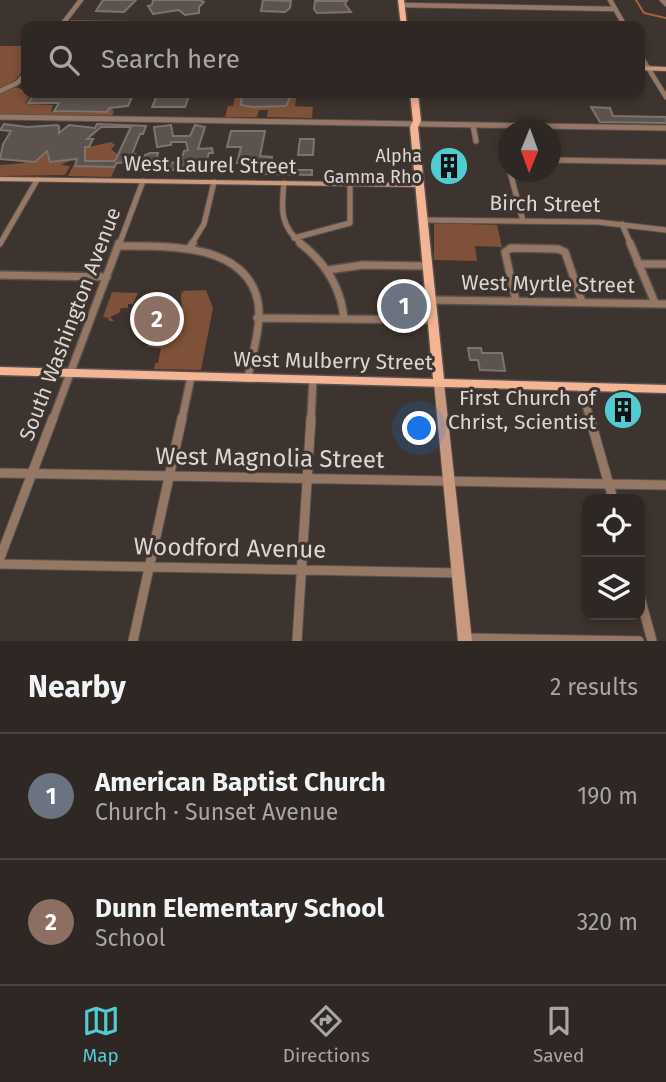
<!DOCTYPE html>
<html lang="en">
<head>
<meta charset="utf-8">
<style>
  :root { --surface:#2e2723; --page:#362f2b; --text:#f1f3f6; --muted:#a7a5a6; --line:#494441; --accent:#51ccd2 }
  body { margin:0; font-family:"Fira Sans",sans-serif; background:var(--page); color:var(--text) }
  .controls { position:absolute; right:21px; bottom:21px; display:grid; overflow:hidden; border-radius:14px; box-shadow:0 4px 10px #0003 }
  .controls button { width:63px; height:63px; display:grid; place-items:center; padding:0; border:0; border-bottom:2px solid var(--line); background:var(--surface); color:var(--text); font:35px sans-serif }
  .compass { position:absolute; left:498px; top:119px; width:63px; height:63px; border-radius:50%; background:var(--surface); box-shadow:0 4px 10px #0003; rotate:181deg }
  .you { position:absolute; left:420px; top:429px; width:24px; height:24px; margin:-18px; border:5px solid #fff; border-radius:50%; background:#1a73e8; box-shadow:0 0 0 10px #1a73e833 }
  .badge { display:grid; place-items:center; width:46px; height:46px; border-radius:50%; background:var(--accent); color:#fff; font-size:23px; font-weight:700 }
  .pin { position:absolute; translate:-50% -50%; border:4px solid #fff; box-shadow:0 2px 7px #0006 }
  .list { margin:0; padding:0; list-style:none }
  h2 { display:flex; justify-content:space-between; align-items:center; height:91px; margin:0; padding:0 28px; font-size:30px }
  h2 small { font-size:23px; font-weight:400; color:var(--muted) }
  .list li { display:grid; grid-template-columns:46px 1fr auto; gap:21px; align-items:center; box-sizing:border-box; height:126px; padding:0 28px; border-top:2px solid var(--line) }
  .list b { display:block; font-size:26px; white-space:nowrap }
  .list p { margin:0; font-size:23px; white-space:nowrap; color:var(--muted) }
  .list em { font-size:23px; font-style:normal; color:var(--muted) }
  .icon { flex:none; width:38px; height:38px; fill:none; stroke:currentColor; stroke-width:2; stroke-linecap:round; stroke-linejoin:round }
  .map { position:relative; flex:none; width:666px; height:641px; overflow:hidden }
  .search { position:absolute; background:var(--surface); box-shadow:0 4px 10px #0003; left:21px; right:21px; top:21px; height:77px; display:flex; align-items:center; gap:18px; box-sizing:border-box; padding:0 24px; border-radius:14px; color:var(--muted); font-size:26px }
  .sheet { height:343px; background:var(--surface) }
  nav { display:flex; justify-content:space-around; align-items:center; box-sizing:border-box; height:98px; border-top:2px solid var(--line); background:var(--surface); font-size:19px; color:var(--muted) }
  nav a { display:grid; justify-items:center; gap:4px }
  nav .on { color:var(--accent) }
  .map>svg:first-child { display:block }
</style>
</head>
<body>
<div class="map">
<svg width="666" height="641" viewBox="0 0 666 641">
  <rect width="100%" height="100%" fill="#3e342f"/>
  <path fill="#7e5138" d="M 71,20 L 141,21 L 146,25 L 65,26 Z
    M 155,21 L 390,24 L 393,25 L 147,26 L 163,23 Z
    M 0,46 L 26,46 C 26,68 22,80 0,88 Z
    M 16,87 L 31,93 L 25,104 L 53,105 L 51,112 L 107,113 L 110,108 L 114,111 L 112,116 L 0,115 L 0,93 Z
    M 236,93 L 297,93 L 295,106 L 313,107 L 312,118 L 267,117 L 268,110 L 259,110 L 257,117 L 225,117 L 228,106 L 233,106 Z
    M 111,142 L 115,145 L 111,149 L 117,154 L 117,161 L 80,161 L 80,149 Z
    M 47,150 L 77,153 L 48,157 L 50,162 L 71,160 L 61,165 L 70,166 L 65,175 L 0,176 L 0,165 L 24,163 Z
    M 73,166 L 116,167 L 111,177 L 68,176 Z
    M 436,223 L 497,225 L 502,247 L 475,246 L 477,261 L 434,260 L 434,225 Z
    M 181,291 L 206,290 L 213,308 L 201,370 L 154,369 L 155,363 L 158,363 L 161,348 L 147,347 L 149,341 L 143,341 L 147,328 L 177,329 L 182,311 L 181,293 L 184,292 Z
    M 112,292 L 138,293 L 133,304 L 128,304 L 128,308 L 121,308 L 119,313 L 110,317 L 114,321 L 109,321 L 108,318 L 103,317 Z"/>
  <g fill="none" stroke-linecap="round" stroke-linejoin="round">
    <path stroke="#a5633d" stroke-width="2" d="M 636,0 L 644,13 L 666,18"/>
  </g>
  <path fill="#5d534e" stroke="#7d726d" stroke-width="2" fill-rule="evenodd" d="M 103,0 L 136,0 L 124,12 L 96,11 Z
    M 153,0 L 200,0 L 204,2 L 199,7 L 199,13 L 185,15 L 179,10 L 153,14 L 148,6 L 152,5 Z
    M 263,0 L 291,1 L 290,8 L 285,12 L 261,11 Z
    M 315,1 L 347,1 L 345,4 L 351,12 L 317,13 L 314,9 Z
    M 35,93 L 115,94 L 113,97 L 132,97 L 128,106 L 109,108 L 107,112 L 54,111 L 59,103 L 28,103 Z
    M 158,93 L 190,93 L 185,107 L 152,107 Z
    M 242,93 L 291,93 L 291,96 L 286,106 L 252,107 L 241,105 Z
    M 591,107 L 610,108 L 613,116 L 666,117 L 666,123 L 600,122 Z
    M 4,124 L 27,127 L 57,125 L 59,126 L 59,133 L 69,125 L 95,128 L 97,124 L 146,126 L 143,134 L 140,134 L 132,154 L 135,154 L 131,162 L 117,163 L 114,167 L 75,166 L 77,159 L 50,162 L 47,151 L 35,162 L 0,159 L 3,144 L 11,131 L 0,130 ZM 101,127 L 131,127 L 115,161 L 85,161 L 85,147 L 89,147 L 93,139 L 87,139 Z
    M 171,125 L 173,136 L 190,136 L 195,125 L 205,127 L 198,149 L 212,148 L 213,153 L 209,153 L 204,169 L 140,171 L 145,155 L 150,153 L 158,153 L 155,164 L 180,162 L 184,151 L 188,150 L 186,142 L 171,142 L 171,145 L 157,147 L 154,127 Z
    M 231,131 L 265,131 L 260,156 L 272,157 L 271,170 L 312,170 L 312,175 L 264,174 L 265,163 L 237,163 L 241,147 L 227,147 Z
    M 300,139 L 314,139 L 313,155 L 298,155 Z
    M 436,160 L 443,161 L 444,163 L 454,160 L 465,162 L 467,171 L 437,170 Z
    M 388,288 L 412,288 L 410,313 L 398,313 L 397,299 L 389,299 Z
    M 468,348 L 481,348 L 482,353 L 502,353 L 505,371 L 480,370 L 478,360 L 470,360 Z
    M 620,400 L 633,400 L 638,415 L 610,414 L 607,406 L 622,406 Z"/>
  <g fill="none" stroke-linecap="round" stroke-linejoin="round">
    <g stroke="#5a514d" stroke-width="6">
      <path id="street-far3" d="M 610,0 L 625,26
        M 662,0 L 666,4
        M 402,5 L 615,9
        M 61,26 L 81,0
        M 640,55 L 666,97
        M 0,91 L 17,83 L 26,74"/>
    </g>
    <g stroke="#5a514d" stroke-width="7">
      <path id="street-far2" d="M 0,117 L 666,128
        M 473,125 L 476,141
        M 550,160 L 666,162
        M 510,172 L 523,221
        M 284,183 C 281,210 280,227 303,245
        M 423,220 L 598,222 L 666,230
        M 622,224 L 631,245
        M 294,238 L 350,223 L 350,184
        M 0,244 L 37,180
        M 119,245 L 143,181
        M 191,245 L 204,224 L 214,182"/>
    </g>
    <g stroke="#5a514d" stroke-width="10">
      <path id="street-far1" d="M 300,243 C 326,263 341,287 344,319
        M 630,243 L 655,303
        M 118,246 C 165,246 246,242 258,302 C 262,326 252,354 248,378
        M 189,249 L 193,243
        M 638,264 L 666,264
        M 328,270 L 363,265 L 427,266
        M 0,275 L 107,277
        M 430,300 L 666,304
        M 516,301 L 505,252 L 511,248 L 558,249 L 565,252 L 582,302
        M 257,318 L 432,320
        M 581,387 L 590,419
        M 53,419 L 119,243
        M 182,419 L 191,377
        M 311,419 L 313,379"/>
    </g>
    <g stroke="#5a514d" stroke-width="11">
      <path id="street" d="M 590,418 L 613,499
        M 0,473 L 666,485
        M 0,558 L 53,418
        M 0,564 L 459,573
        M 640,597 L 652,641
        M 465,638 L 639,641
        M 133,641 L 182,418
        M 297,641 L 311,418"/>
    </g>
    <g stroke="#5a514d" stroke-width="2">
      <path id="secondary" d="M 640,66 L 666,67 L 666,71 L 640,70 Z
        M 0,177 L 419,183 L 423,185 L 419,187 L 0,181 Z
        M 439,379 L 443,381 L 444,383 L 472,641 L 458,641 L 434,383 L 435,381 Z"/>
    </g>
    <g stroke="#5a514d" stroke-width="3">
      <path id="primary" d="M 398,0 L 404,0 L 407,26 L 401,26 Z
        M 410,93 L 418,93 L 421,121 L 418,127 L 444,379 L 666,385 L 666,393 L 0,375 L 0,367 L 433,379 L 410,127 L 413,121 Z"/>
    </g>
    <use href="#street-far3" stroke="#957766" stroke-width="4.5"/>
    <use href="#street-far2" stroke="#957766" stroke-width="5"/>
    <use href="#street-far1" stroke="#957766" stroke-width="7"/>
    <use href="#street" stroke="#957766" stroke-width="9"/>
    <use href="#secondary" fill="#ca9a80" fill-rule="evenodd"/>
    <use href="#primary" fill="#f3b594" fill-rule="evenodd"/>
  </g>
  <defs>
    <g id="building-disc" transform="scale(2.0125)"><circle r="9.5" fill="#51ccd2" stroke="#3e342f"/><path d="M-4-6H4V6H1V3H-1V6H-4ZM-2.5-4.3h1.7v1.8h-1.7ZM.8-4.3h1.7v1.8H.8ZM-2.5-1h1.7V.8h-1.7ZM.8-1h1.7V.8H.8Z" fill="#111"/></g>
  </defs>
  <g fill-rule="evenodd">
    <use href="#building-disc" x="449" y="166"/>
    <use href="#building-disc" x="623" y="410"/>
  </g>
  <g text-anchor="middle" dominant-baseline="central" stroke-width="6" stroke-linejoin="round" paint-order="stroke">
    <g font-size="18" fill="#dcd6d3" stroke="#3e342f" text-anchor="end">
      <text x="422" y="156">Alpha<tspan x="422" dy="21">Gamma Rho</tspan></text>
    </g>
    <g font-size="21" fill="#dcd6d3" stroke="#3e342f">
      <text transform="translate(210 165) rotate(1)">West Laurel Street</text>
      <text transform="translate(545 204) rotate(1)">Birch Street</text>
      <text transform="translate(548 284) rotate(1)">West Myrtle Street</text>
      <text transform="translate(70 324) rotate(-69)">South Washington Avenue</text>
      <text transform="translate(333 361) rotate(1)">West Mulberry Street</text>
    </g>
    <g font-size="21" fill="#dcd6d3" stroke="#3e342f" text-anchor="end">
      <text x="596" y="398">First Church of<tspan x="596" dy="24">Christ, Scientist</tspan></text>
    </g>
    <g font-size="24" fill="#dcd6d3" stroke="#3e342f">
      <text transform="translate(270 458) rotate(1)">West Magnolia Street</text>
      <text transform="translate(230 548) rotate(1)">Woodford Avenue</text>
    </g>
  </g>
</svg>
<div class="controls">
<button><svg class="icon" aria-label="locate" viewBox="0 0 24 24"><circle cx="12" cy="12" r="6"/><path d="M12 2v4M12 18v4M2 12h4M18 12h4"/></svg></button>
<button><svg class="icon" aria-label="layers" viewBox="0 0 24 24"><path d="M12 4l9 5-9 5-9-5zM3 14l9 5 9-5"/></svg></button>
</div>
<svg class="compass" viewBox="-18 -18 36 36"><path d="M0-13l5 13h-10z" fill="#e53935"/><path d="M0 13l5-13h-10z" fill="#a7a5a6"/></svg>
<div class="you"></div>
<div class="pin badge" style="left:404px;top:306px;background:#6b7280">1</div>
<div class="pin badge" style="left:157px;top:319px;background:#8d6e63">2</div>
<div class="search"><svg class="icon" aria-label="search" viewBox="0 0 24 24"><circle cx="10" cy="10" r="6"/><path d="M15 15l6 6"/></svg>Search here</div>
</div>
<section class="sheet">
<h2>Nearby<small>2 results</small></h2>
<ul class="list">
<li><span class="badge" style="background:#6b7280">1</span><div><b>American Baptist Church</b><p>Church · Sunset Avenue</p></div><em>190 m</em></li>
<li><span class="badge" style="background:#8d6e63">2</span><div><b>Dunn Elementary School</b><p>School</p></div><em>320 m</em></li>
</ul>
</section>
<nav>
<a class="on"><svg class="icon" aria-label="map" viewBox="0 0 24 24"><path d="M3 6l6-2 6 2 6-2v14l-6 2-6-2-6 2zM9 4v14M15 6v14"/></svg>Map</a>
<a><svg class="icon" aria-label="directions" viewBox="0 0 24 24"><path d="M12 3l9 9-9 9-9-9zM9 14v-3h6M13 9l2 2-2 2"/></svg>Directions</a>
<a><svg class="icon" aria-label="saved" viewBox="0 0 24 24"><path d="M7 4h10v16l-5-4-5 4z"/></svg>Saved</a>
</nav>
</body>
</html>
